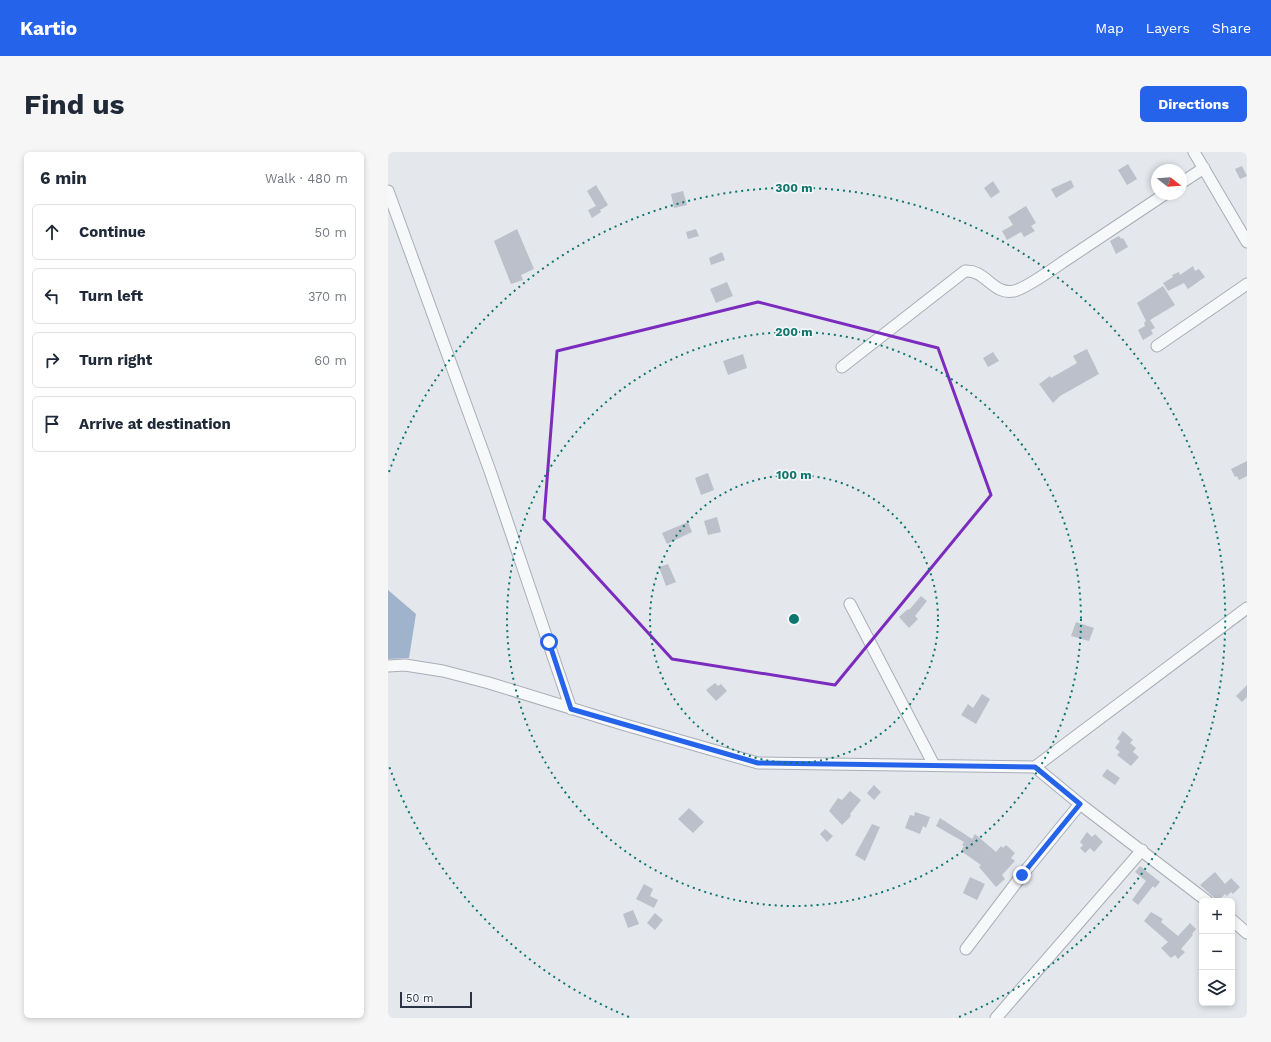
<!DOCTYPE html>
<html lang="en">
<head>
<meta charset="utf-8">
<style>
  :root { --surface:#fff; --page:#f6f6f7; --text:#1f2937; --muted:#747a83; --line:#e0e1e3; --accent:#2563eb }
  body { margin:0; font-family:"Work Sans",sans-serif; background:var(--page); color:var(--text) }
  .controls { position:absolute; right:12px; bottom:12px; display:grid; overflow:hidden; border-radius:6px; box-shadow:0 2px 6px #0003 }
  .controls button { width:36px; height:36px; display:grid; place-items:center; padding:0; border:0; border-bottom:1px solid var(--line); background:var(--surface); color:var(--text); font:20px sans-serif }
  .compass { position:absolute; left:763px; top:12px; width:36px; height:36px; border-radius:50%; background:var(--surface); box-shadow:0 2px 6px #0003; rotate:107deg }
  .scale { position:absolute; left:12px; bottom:10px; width:72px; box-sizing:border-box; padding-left:4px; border:2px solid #2b3445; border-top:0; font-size:11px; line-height:14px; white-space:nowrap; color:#2b3445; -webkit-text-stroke:3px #f4f6f9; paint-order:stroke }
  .stop { position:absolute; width:12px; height:12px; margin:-9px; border:3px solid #2563eb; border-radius:50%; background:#fff }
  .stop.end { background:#2563eb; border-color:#fff; box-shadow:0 1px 4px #0008 }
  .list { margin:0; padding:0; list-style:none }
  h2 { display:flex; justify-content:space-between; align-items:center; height:52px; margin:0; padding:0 16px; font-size:17px }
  h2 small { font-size:13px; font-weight:400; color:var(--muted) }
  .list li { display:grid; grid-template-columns:26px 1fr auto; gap:12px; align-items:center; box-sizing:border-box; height:56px; margin:0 8px 8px; padding:0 8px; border:1px solid var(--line); border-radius:6px }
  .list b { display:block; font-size:15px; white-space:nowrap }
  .list em { font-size:13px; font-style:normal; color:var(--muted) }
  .icon { flex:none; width:22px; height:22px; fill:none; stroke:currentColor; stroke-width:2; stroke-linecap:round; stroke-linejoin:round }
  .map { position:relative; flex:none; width:859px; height:866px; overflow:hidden; border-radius:6px }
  header { display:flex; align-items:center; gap:24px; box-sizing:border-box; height:56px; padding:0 20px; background:var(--accent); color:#fff }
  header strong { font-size:19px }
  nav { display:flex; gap:22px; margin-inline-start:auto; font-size:14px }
  .intro { display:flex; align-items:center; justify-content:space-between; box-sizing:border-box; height:96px; padding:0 24px }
  h1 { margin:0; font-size:28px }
  .button { padding:10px 18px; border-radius:6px; background:var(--accent); color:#fff; font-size:14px; font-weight:700 }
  main { display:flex; gap:24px; padding:0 24px }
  aside { flex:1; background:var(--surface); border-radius:6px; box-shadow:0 2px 6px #0003 }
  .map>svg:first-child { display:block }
</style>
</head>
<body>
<header>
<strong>Kartio</strong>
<nav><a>Map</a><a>Layers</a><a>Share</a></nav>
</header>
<div class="intro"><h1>Find us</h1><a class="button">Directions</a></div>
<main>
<aside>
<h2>6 min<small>Walk · 480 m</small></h2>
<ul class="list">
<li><svg class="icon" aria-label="ahead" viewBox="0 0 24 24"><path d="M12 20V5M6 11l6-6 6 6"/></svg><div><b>Continue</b></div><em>50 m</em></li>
<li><svg class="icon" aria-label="left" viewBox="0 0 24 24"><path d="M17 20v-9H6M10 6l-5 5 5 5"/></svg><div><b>Turn left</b></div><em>370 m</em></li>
<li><svg class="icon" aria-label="right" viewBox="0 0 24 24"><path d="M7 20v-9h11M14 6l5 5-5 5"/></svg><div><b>Turn right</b></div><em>60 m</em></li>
<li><svg class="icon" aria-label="arrive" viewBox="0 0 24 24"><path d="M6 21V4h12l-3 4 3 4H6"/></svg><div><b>Arrive at destination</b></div></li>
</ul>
</aside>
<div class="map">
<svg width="859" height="866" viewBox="0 0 859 866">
  <rect width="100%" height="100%" fill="#e4e7ec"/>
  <path fill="#9fb4cc" d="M 0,438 L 28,462 L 21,506 L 0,507 Z"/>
  <path fill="#bbc0ca" d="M 740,12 L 749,27 L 739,33 L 730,18 Z
    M 854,14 L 859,24 L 852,27 L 847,17 Z
    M 683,28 L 686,35 L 668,46 L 663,37 Z
    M 605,29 L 612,40 L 603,46 L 596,36 Z
    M 208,33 L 220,53 L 212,58 L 213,60 L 204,66 L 200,58 L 208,54 L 199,39 Z
    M 295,39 L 299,53 L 286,56 L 283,42 Z
    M 638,54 L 648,71 L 643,74 L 647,79 L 636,85 L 633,80 L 619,88 L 614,79 L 625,73 L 620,65 Z
    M 129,77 L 146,117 L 133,123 L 135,128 L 123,132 L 106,89 Z
    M 308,77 L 311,84 L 300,87 L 298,80 Z
    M 731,84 L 733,87 L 735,86 L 740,95 L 728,102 L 722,89 Z
    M 334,100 L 337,108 L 323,113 L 321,106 Z
    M 805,114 L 807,119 L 811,117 L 817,125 L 800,137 L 796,131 L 780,139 L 775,131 L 785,125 L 784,123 L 791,120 L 792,123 Z
    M 339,130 L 345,144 L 328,151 L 322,137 Z
    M 775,134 L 787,153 L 762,168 L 767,176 L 763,178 L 765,182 L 755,188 L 750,178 L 757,174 L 756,171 L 758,169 L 749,151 Z
    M 699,197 L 711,222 L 672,244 L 665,251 L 651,232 L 662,224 L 663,226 L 689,211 L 685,204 Z
    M 605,200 L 611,209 L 600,215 L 595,206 Z
    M 355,202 L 359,216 L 340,223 L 335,209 Z
    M 859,309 L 859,324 L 851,328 L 849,324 L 847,325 L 843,317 Z
    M 320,321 L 326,338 L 313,343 L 307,326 Z
    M 329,365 L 333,380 L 320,383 L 316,369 Z
    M 300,370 L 304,380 L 279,392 L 274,381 Z
    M 280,412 L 288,430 L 278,434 L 271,415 Z
    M 533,444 L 539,449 L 527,464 L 530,467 L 521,476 L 511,465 L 520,457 L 521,458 Z
    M 688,470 L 706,476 L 701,489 L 683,484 Z
    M 327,531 L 330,534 L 333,532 L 339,539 L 328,549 L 318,538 Z
    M 859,533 L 859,545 L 854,550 L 848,544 Z
    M 594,542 L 602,547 L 588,572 L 573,563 L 580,552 L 585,556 Z
    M 735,579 L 745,588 L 742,591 L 748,596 L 745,600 L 751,605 L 743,614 L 729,603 L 732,600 L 727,596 L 732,589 L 729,587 Z
    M 719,617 L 732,626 L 727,633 L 714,624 Z
    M 486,633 L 493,640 L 486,648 L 479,641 Z
    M 462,639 L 473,648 L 462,662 L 463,664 L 454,673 L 441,659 L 450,646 L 454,648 Z
    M 301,656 L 316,670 L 305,681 L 290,667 Z
    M 527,660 L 542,665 L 538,676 L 535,674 L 532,682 L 517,676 L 522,663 L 526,664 Z
    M 552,666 L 584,687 L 587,682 L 608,700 L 613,694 L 615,696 L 618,693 L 627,701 L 623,706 L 627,709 L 614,723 L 617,727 L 608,735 L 591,715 L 593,713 L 573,699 L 576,694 L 574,693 L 576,690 L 548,674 Z
    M 484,672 L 492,675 L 477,709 L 467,703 Z
    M 437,677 L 445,684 L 439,690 L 432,682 Z
    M 699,680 L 704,685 L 707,682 L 715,690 L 706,700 L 702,696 L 697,701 L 692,696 L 695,693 L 692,690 Z
    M 752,714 L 772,730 L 767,736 L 765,734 L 750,753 L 744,748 L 758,729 L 747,720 Z
    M 827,720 L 837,732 L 843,726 L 852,735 L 845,742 L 843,740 L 839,744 L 837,742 L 830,749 L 812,733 Z
    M 582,725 L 597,732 L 589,748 L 575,741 Z
    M 256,732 L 265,737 L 262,744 L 270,748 L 266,756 L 248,747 Z
    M 245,758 L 251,772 L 240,776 L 235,762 Z
    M 763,760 L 775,767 L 773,770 L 790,784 L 802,771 L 808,777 L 804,782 L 805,783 L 793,797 L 797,800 L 790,807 L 787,803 L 783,806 L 773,796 L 780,790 L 756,769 Z
    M 267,761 L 275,768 L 267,778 L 259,771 Z"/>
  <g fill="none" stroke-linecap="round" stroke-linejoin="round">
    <g stroke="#a9aeb7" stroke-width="13">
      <path id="minor" d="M 806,0 L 859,90
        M 793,31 L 816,16
        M 0,39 L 102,319 L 183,557
        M 769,194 L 859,132
        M 454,215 L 577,119 C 597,117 606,144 626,139 C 636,137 665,117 675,110 C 709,87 743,65 777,42
        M 462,452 L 546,613
        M 0,514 L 17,513 L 55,519 L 101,531 L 234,572 L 370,611 L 647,615 L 859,456
        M 647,615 L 692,652 L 819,749
        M 844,768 L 859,781
        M 578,797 L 634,723 L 692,652
        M 608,866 L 754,698"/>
    </g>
    <use href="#minor" stroke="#f7f8fa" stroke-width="11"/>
  </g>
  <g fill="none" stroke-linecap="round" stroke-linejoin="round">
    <path stroke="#2563eb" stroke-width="5" d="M 161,490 L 183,557 L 370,611 L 647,615 L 692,652 L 634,723"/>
  </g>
  <path fill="none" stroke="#7b2cbf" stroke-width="3" stroke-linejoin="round" d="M 370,150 L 550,196 L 603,343 L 447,533 L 284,507 L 156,367 L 169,199 Z"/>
  <g fill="none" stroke="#0f766e" stroke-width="2" stroke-dasharray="2 4">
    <circle cx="406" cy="467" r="144"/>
    <circle cx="406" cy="467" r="287"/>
    <path d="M241 865A431 431 0 0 1 1 614M1 320A431 431 0 1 1 571 865"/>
  </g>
  <circle cx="406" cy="467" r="6" fill="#0f766e" stroke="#f4f6f9" stroke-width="2"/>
  <g font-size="12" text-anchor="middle" font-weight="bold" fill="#0f766e" stroke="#f4f6f9" stroke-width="3.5" stroke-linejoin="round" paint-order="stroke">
    <text x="406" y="40">300 m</text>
    <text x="406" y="184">200 m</text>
    <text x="406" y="327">100 m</text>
  </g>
</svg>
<div class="controls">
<button>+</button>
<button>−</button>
<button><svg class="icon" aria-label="layers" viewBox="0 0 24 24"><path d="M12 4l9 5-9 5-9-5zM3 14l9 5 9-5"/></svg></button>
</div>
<svg class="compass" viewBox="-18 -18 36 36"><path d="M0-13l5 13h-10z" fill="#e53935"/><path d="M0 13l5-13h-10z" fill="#747a83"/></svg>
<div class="scale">50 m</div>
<div class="stop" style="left:161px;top:490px"></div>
<div class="stop end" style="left:634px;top:723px"></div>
</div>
</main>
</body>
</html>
